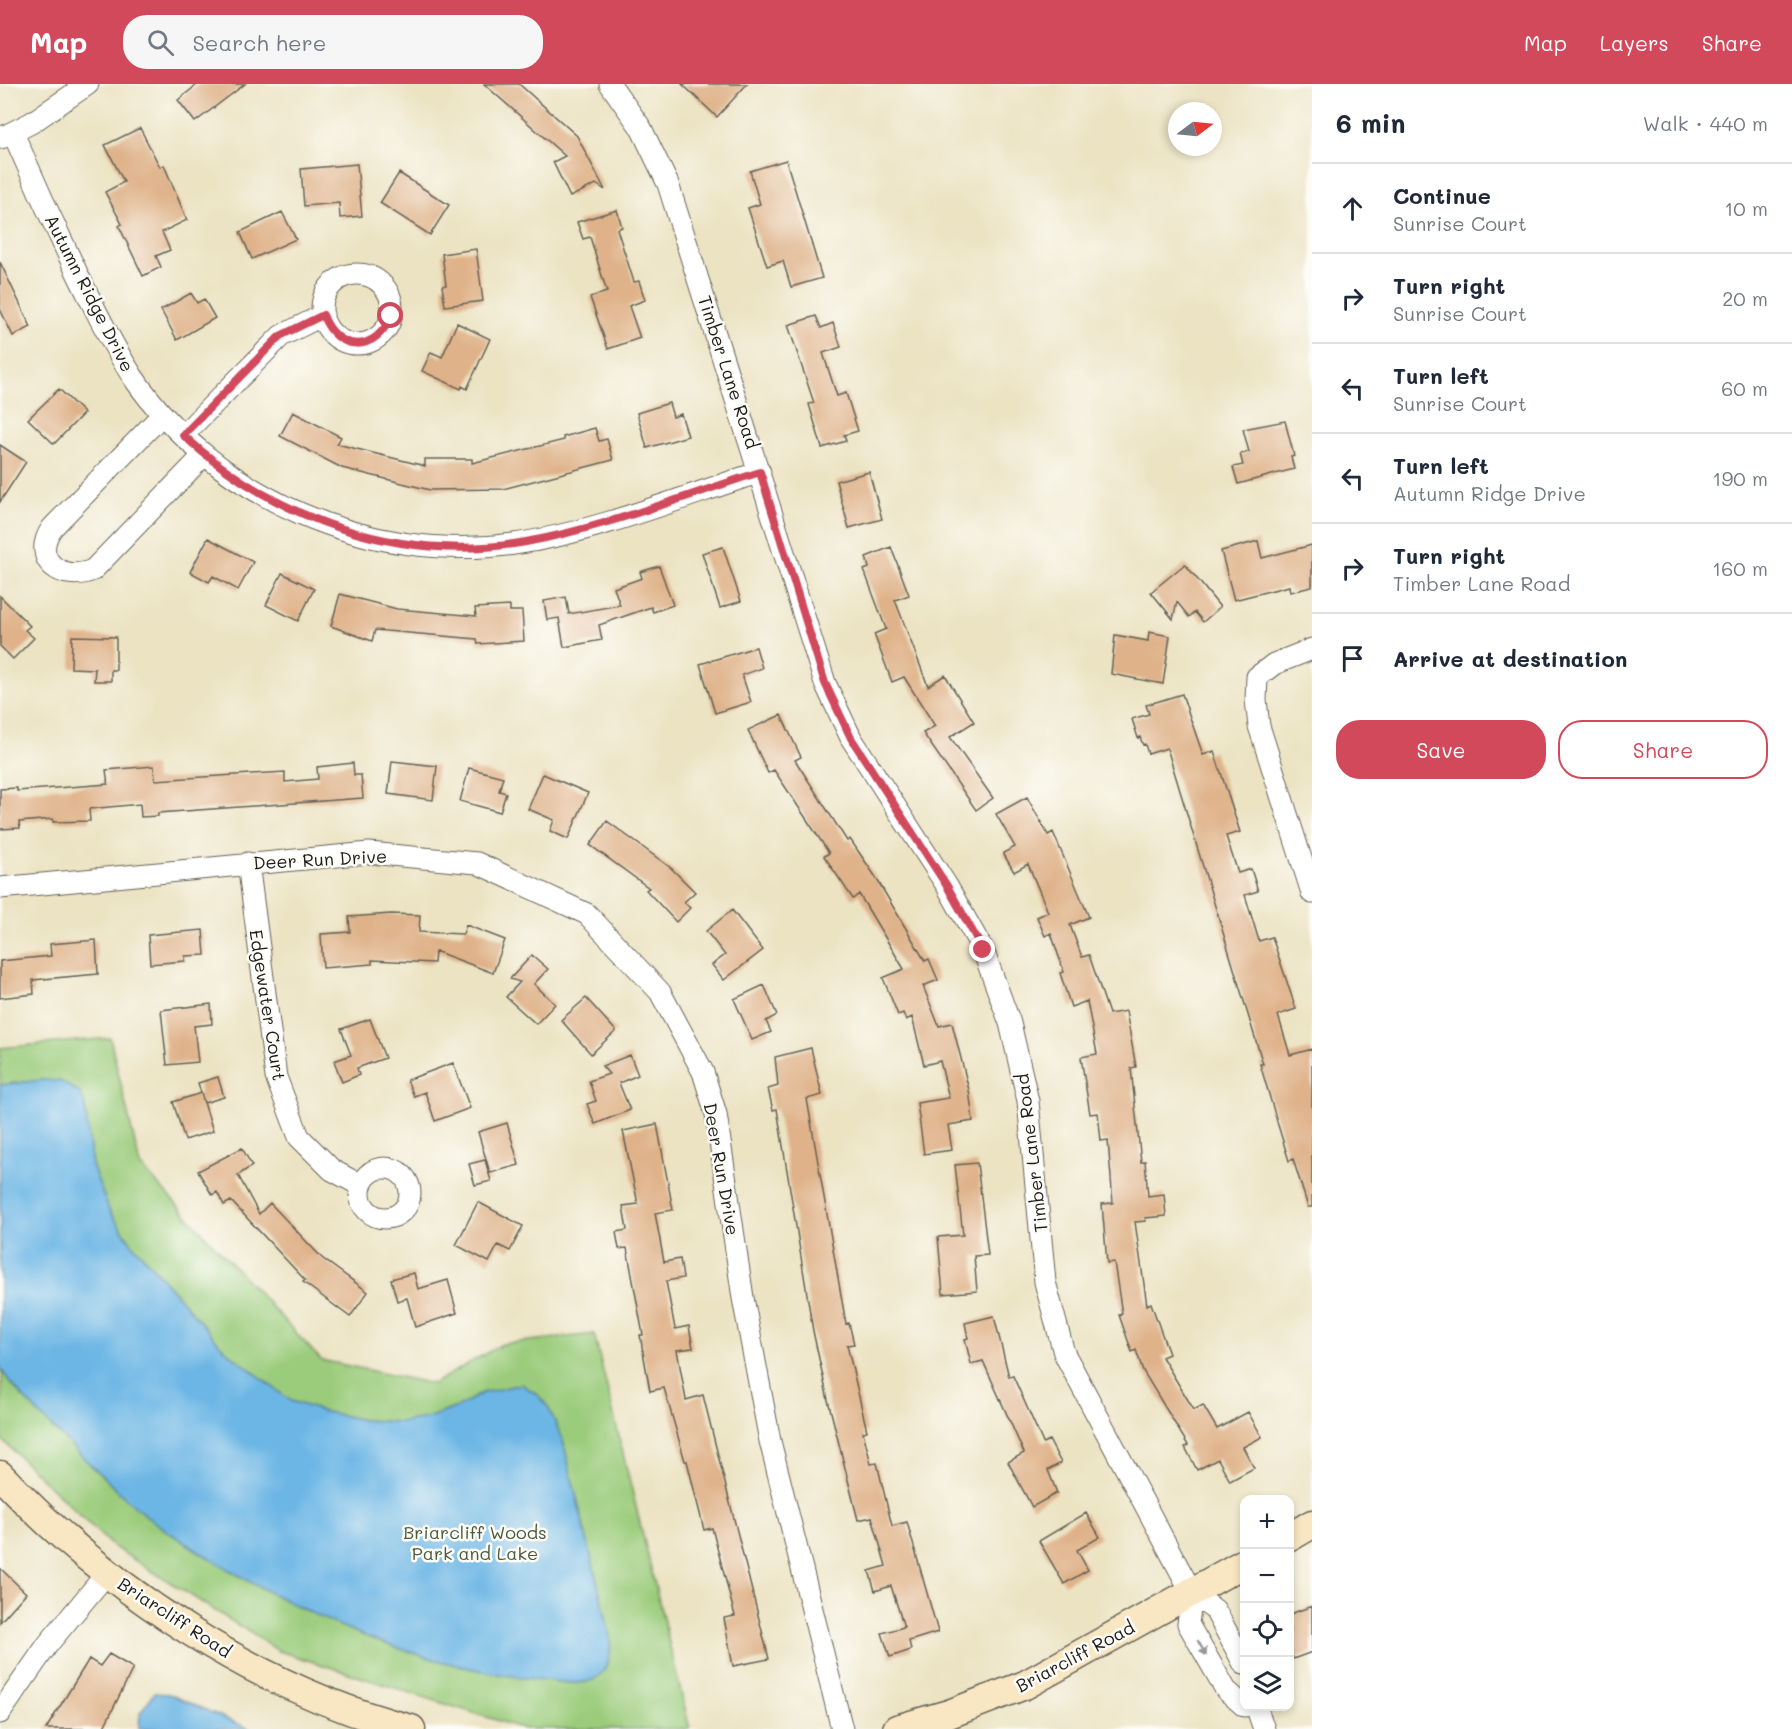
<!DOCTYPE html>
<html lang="en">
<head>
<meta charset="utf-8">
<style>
  :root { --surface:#fff; --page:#f6f6f7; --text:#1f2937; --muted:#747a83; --line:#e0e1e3; --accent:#d1495b }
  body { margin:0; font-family:Mali,sans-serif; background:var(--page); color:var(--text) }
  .controls { position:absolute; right:18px; bottom:18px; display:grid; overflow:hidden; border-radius:12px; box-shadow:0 3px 9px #0003 }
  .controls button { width:54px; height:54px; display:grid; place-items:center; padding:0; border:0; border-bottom:2px solid var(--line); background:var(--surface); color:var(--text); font:30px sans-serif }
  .compass { position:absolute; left:1168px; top:18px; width:54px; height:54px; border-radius:50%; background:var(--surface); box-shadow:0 3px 9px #0003; rotate:74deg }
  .stop { position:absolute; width:18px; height:18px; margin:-14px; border:4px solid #d1495b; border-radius:50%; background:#fff }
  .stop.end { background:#d1495b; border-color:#fff; box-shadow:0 2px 6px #0008 }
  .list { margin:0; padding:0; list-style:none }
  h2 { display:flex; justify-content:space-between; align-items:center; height:78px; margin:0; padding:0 24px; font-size:26px }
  h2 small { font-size:20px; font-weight:400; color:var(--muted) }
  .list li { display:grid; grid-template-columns:39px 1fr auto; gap:18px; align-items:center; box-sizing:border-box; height:90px; padding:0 24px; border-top:2px solid var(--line) }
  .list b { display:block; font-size:22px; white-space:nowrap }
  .list p { margin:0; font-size:20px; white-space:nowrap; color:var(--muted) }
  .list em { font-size:20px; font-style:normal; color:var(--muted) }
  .actions { display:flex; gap:12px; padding:18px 24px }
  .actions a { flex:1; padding:14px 0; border:2px solid var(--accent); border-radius:24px; text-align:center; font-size:21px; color:var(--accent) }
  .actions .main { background:var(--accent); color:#fff }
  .icon { flex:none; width:33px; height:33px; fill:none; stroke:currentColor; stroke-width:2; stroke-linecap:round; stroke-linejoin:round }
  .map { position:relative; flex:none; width:1312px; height:1645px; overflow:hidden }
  header { display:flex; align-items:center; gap:36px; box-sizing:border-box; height:84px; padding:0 30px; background:var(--accent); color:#fff }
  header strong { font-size:28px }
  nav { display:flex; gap:33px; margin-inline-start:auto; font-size:21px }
  .search { width:420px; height:54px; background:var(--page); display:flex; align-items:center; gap:15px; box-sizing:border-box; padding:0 21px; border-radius:24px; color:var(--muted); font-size:22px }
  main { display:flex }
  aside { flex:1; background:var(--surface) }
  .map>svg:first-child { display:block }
</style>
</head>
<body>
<header>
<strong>Map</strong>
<div class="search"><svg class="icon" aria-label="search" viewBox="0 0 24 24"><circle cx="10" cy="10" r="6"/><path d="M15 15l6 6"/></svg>Search here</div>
<nav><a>Map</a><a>Layers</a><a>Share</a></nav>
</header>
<main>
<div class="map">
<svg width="1312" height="1645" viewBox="0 0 1312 1645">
  <rect width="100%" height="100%" fill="#fdfcf7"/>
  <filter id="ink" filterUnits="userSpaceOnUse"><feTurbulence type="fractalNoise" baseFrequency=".0167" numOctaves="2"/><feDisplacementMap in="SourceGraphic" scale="12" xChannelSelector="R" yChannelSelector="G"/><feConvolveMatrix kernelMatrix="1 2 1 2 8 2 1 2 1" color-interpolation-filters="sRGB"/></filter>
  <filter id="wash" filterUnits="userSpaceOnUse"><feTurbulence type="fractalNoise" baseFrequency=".008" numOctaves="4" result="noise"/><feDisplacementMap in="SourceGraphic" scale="24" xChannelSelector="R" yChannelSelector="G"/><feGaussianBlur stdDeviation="1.35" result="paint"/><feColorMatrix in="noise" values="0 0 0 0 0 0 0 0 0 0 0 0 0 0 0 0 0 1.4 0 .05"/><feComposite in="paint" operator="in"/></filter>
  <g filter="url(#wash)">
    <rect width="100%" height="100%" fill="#ece3c3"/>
    <path fill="#9bcc7c" stroke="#5c744c" stroke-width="1.5" d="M 110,954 L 140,1081 L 321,1276 L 433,1300 L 502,1260 L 594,1250 L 690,1645 L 524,1645 L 279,1567 L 112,1462 L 2,1356 L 0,964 Z"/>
    <path fill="#6cb6e5" stroke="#446980" stroke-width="1.5" d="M 42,996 L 60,997 L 79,1008 L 85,1021 L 92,1081 L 110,1128 L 130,1157 L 224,1265 L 291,1317 L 322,1327 L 364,1336 L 401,1338 L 427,1334 L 460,1322 L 482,1309 L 521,1300 L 537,1310 L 548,1323 L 562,1353 L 608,1542 C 611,1558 614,1577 600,1591 C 587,1604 562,1598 545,1596 C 411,1584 282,1523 170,1449 C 129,1422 94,1383 58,1349 C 45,1336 5,1298 0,1282 C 0,1270 0,1229 0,1214 C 0,1143 0,1072 0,1001 Z
      M 154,1609 L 169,1610 L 250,1645 L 139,1645 L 140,1629 Z"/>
    <g id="blocks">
      <path fill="#dfb289" d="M 198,0 L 245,0 L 195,38 L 178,16 Z
        M 484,0 L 519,0 L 577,52 L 605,106 L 596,100 L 570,113 L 553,78 L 565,72 Z
        M 682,0 L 747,0 L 717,33 Z
        M 140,44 L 160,83 L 164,81 L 187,136 L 162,148 L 170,166 L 156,172 L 161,183 L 143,192 L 119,142 L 122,140 L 105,108 L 124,98 L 105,61 Z
        M 786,76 L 822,194 L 791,203 L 783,177 L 767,182 L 748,124 L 760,120 L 750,87 Z
        M 357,80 L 362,132 L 340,134 L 339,119 L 304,122 L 301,85 Z
        M 399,89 L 449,121 L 430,151 L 380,119 Z
        M 617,126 L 622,143 L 617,145 L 634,198 L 639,197 L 645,216 L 629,222 L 640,254 L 608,265 L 590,213 L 607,208 L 590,153 L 583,155 L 577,138 Z
        M 282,128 L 296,155 L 252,175 L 240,148 Z
        M 476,165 L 483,217 L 445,222 L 442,202 L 446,201 L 442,170 Z
        M 0,178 L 31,243 L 13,252 L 0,225 Z
        M 191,209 L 197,219 L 204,215 L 215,234 L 177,256 L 161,226 Z
        M 816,232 L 821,244 L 833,239 L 841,263 L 823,269 L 837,312 L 846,309 L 858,347 L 844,351 L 846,357 L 822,364 L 809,320 L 814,319 L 788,241 Z
        M 457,239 L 490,255 L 467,305 L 462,302 L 461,305 L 422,287 L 431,268 L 442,273 Z
        M 59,305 L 84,329 L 54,360 L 28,335 Z
        M 669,319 L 673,333 L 681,330 L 688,352 L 647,364 L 637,329 Z
        M 293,328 L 341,353 L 337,360 L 425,382 L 425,375 L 472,375 L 472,379 L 564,356 L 563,353 L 595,344 L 599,357 L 607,355 L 613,376 L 503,405 L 430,406 L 342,384 L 280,352 Z
        M 1285,337 L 1294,372 L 1291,373 L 1294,385 L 1238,400 L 1233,383 L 1243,381 L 1240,370 L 1249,368 L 1243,345 Z
        M 0,361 L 26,378 L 0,418 Z
        M 869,388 L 882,435 L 849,444 L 836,397 Z
        M 208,454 L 253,478 L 238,506 L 213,492 L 209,498 L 190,488 Z
        M 1258,457 L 1262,474 L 1312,461 L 1312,503 L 1290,508 L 1289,502 L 1234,516 L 1221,467 Z
        M 723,463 L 741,517 L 720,524 L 702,469 Z
        M 891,463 L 909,511 L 895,516 L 928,602 L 945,591 L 974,638 L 950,653 L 993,714 L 976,726 L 923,649 L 935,642 L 904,593 L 892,598 L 874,550 L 886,545 L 864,486 L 869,484 L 866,473 Z
        M 1185,480 L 1220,523 L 1203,538 L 1195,528 L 1189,533 L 1177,518 L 1173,535 L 1151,508 Z
        M 659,482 L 673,521 L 653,528 L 651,523 L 599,541 L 602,556 L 564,563 L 559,534 L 547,536 L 544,517 L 566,513 L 569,530 L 620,521 L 614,504 L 642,494 L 640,488 Z
        M 282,489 L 314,505 L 298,537 L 266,521 Z
        M 340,510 L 397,525 L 476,532 L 475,524 L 510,522 L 510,527 L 522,527 L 524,557 L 478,560 L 477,555 L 375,546 L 372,557 L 331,542 Z
        M 0,512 L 30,542 L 25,546 L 34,554 L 13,575 L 0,562 Z
        M 1149,548 L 1170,552 L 1163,600 L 1111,590 L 1115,551 L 1148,557 Z
        M 72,552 L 116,553 L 116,586 L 111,586 L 111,597 L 94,597 L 95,585 L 71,584 Z
        M 756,563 L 762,584 L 742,591 L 751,618 L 715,629 L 700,580 Z
        M 1182,610 L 1203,671 L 1214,667 L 1240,748 L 1226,752 L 1238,789 L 1251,785 L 1258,807 L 1245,811 L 1259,857 L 1272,853 L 1296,925 L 1278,931 L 1290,971 L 1312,965 L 1312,1123 L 1308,1123 L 1293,1075 L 1289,1077 L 1278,1041 L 1260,980 L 1263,980 L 1167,664 L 1148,670 L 1145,660 L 1143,661 L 1140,653 L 1138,654 L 1132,635 L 1149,630 L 1146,621 Z
        M 781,631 L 801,673 L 795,676 L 847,757 L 850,755 L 875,792 L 925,877 L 929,875 L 938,896 L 923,902 L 939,942 L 952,939 L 969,1006 L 973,1037 L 948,1041 L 952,1066 L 924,1070 L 917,1019 L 949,1014 L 940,977 L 924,981 L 912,933 L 906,936 L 903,929 L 898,931 L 883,894 L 904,885 L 859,810 L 853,815 L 824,772 L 829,769 L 774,686 L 768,689 L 748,646 Z
        M 392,677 L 437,682 L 433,716 L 388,710 Z
        M 353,679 L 354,691 L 361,691 L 363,714 L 158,729 L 158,732 L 141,733 L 140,720 L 89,725 L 90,737 L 53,738 L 53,735 L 19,738 L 20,744 L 0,745 L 0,705 L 17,704 L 17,707 L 108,700 L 106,686 L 154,682 L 155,696 L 285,688 L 285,698 L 318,695 L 317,683 Z
        M 469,684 L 503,693 L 499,707 L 506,709 L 500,728 L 460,717 Z
        M 543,690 L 588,709 L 568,755 L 550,747 L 554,736 L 528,725 Z
        M 1027,713 L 1048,751 L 1053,748 L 1089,833 L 1070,841 L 1082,873 L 1089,871 L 1109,930 L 1126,927 L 1136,983 L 1131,984 L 1141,1078 L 1145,1077 L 1148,1112 L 1164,1110 L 1166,1132 L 1145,1134 L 1146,1137 L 1135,1138 L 1147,1221 L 1151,1219 L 1169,1270 L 1162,1273 L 1194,1326 L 1203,1321 L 1217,1345 L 1248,1328 L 1262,1353 L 1243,1363 L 1254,1384 L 1230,1397 L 1218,1375 L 1197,1386 L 1185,1363 L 1188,1361 L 1143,1287 L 1136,1266 L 1132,1268 L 1119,1231 L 1122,1230 L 1114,1178 L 1107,1179 L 1102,1120 L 1113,1119 L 1108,1056 L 1101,1057 L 1098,1029 L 1090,1030 L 1081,973 L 1097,970 L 1087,917 L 1071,923 L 1060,889 L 1064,888 L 1051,849 L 1045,852 L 1037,833 L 1048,828 L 1028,780 L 1014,788 L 1003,769 L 1015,763 L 996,730 Z
        M 607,737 L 671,784 L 695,808 L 684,818 L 690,824 L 676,838 L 646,806 L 649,804 L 590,761 Z
        M 732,826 L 763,866 L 724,896 L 712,881 L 725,871 L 706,847 Z
        M 391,830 L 420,831 L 419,848 L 463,850 L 466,841 L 505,856 L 493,889 L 435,867 L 434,879 L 372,876 L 372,880 L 323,884 L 321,850 L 350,848 L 349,833 Z
        M 203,846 L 205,871 L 185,872 L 185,877 L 150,880 L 148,851 Z
        M 96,856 L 98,890 L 33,896 L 34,910 L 0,914 L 0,877 L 51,872 L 50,860 Z
        M 532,871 L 548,885 L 534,900 L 555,920 L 536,940 L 506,913 L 520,898 L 510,895 Z
        M 764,901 L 777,931 L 766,937 L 771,948 L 752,956 L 734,915 Z
        M 586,914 L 616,947 L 591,970 L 561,936 Z
        M 211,920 L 212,940 L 194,942 L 198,978 L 167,981 L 161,926 Z
        M 370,935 L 385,974 L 357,984 L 359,991 L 342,998 L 334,977 L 351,971 L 341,945 Z
        M 811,964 L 822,1011 L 807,1015 L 846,1240 L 849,1239 L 854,1260 L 847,1261 L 867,1347 L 863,1348 L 871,1380 L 877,1379 L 892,1442 L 907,1438 L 938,1548 L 909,1557 L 911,1566 L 890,1573 L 882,1549 L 904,1543 L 891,1502 L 875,1507 L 869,1487 L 886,1482 L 872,1433 L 858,1436 L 828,1316 L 813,1247 L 777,1025 L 773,1026 L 768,1005 L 778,1002 L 775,973 Z
        M 630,971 L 638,991 L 619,999 L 630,1026 L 595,1040 L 587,1020 L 596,1017 L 589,997 L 609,990 L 602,982 Z
        M 453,979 L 470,1024 L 435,1037 L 425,1008 L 414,1012 L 407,996 Z
        M 218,993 L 224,1013 L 204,1019 L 198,999 Z
        M 201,1009 L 213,1047 L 185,1056 L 173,1018 Z
        M 507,1039 L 519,1081 L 490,1089 L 478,1048 Z
        M 657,1040 L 673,1126 L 655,1129 L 664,1178 L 680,1175 L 683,1194 L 666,1197 L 675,1245 L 689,1242 L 693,1264 L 677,1266 L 686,1316 L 703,1311 L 769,1575 L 733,1582 L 724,1534 L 735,1532 L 712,1444 L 704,1446 L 687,1377 L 685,1377 L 664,1304 L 650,1307 L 640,1251 L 643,1251 L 627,1164 L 619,1165 L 616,1148 L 627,1146 L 623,1122 L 638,1120 L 623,1047 Z
        M 242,1064 L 252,1082 L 238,1091 L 259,1130 L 270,1119 L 322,1174 L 368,1208 L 350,1233 L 303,1198 L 305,1196 L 231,1117 L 224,1121 L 217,1108 L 212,1111 L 198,1087 Z
        M 485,1076 L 491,1097 L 475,1101 L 469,1080 Z
        M 977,1079 L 988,1171 L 974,1172 L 977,1207 L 943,1210 L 938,1153 L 963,1151 L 955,1081 Z
        M 478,1118 L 523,1142 L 510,1167 L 498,1161 L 489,1178 L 456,1161 Z
        M 414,1189 L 418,1205 L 448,1196 L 457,1229 L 415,1243 L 407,1214 L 397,1217 L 391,1195 Z
        M 994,1232 L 1009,1293 L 1013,1292 L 1043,1359 L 1049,1356 L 1061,1379 L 1048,1386 L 1057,1409 L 1032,1423 L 1008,1378 L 1024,1369 L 983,1277 L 971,1280 L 965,1255 L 968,1254 L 965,1239 Z
        M 1086,1429 L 1100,1453 L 1077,1466 L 1088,1486 L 1064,1500 L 1039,1457 Z
        M 0,1484 L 26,1509 L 0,1538 Z
        M 1312,1522 L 1312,1568 L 1293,1575 L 1290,1565 L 1290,1530 Z
        M 109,1570 L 133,1584 L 103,1645 L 46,1645 L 89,1575 L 100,1582 Z"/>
    </g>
  </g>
  <g filter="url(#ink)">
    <use href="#blocks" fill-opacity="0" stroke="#656256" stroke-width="1.5"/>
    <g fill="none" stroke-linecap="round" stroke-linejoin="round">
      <g stroke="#656256" stroke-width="23">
        <path id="street" d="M 610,0 L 641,44 L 668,100 L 825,599 L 851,654 L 947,802 L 983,866 L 1010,939 L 1028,1017 L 1045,1198 L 1064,1269 L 1192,1509 L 1215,1526 L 1244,1580
          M 13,49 C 35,100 58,150 82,199 C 98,231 113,263 133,293 C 216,414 369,480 514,460 C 593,449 683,413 760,388
          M 1,54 L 31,39 L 88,0
          M322 225a35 35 0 1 1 70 0a35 35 0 1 1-70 0Z
          M 162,331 L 52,444 C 30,476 62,499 93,486 L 204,371
          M 183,351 L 281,252 L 323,231
          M 1312,565 L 1274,580 L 1257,593 L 1256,616 L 1259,642 L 1312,809
          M 248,779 L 276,993 L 299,1053 L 332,1086 L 360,1101
          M 0,804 L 369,769 L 477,779 L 587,830 L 660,908 L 703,988 L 716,1030 L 743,1214 L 770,1357 L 842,1645
          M360 1109a25 25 0 1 1 50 0a25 25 0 1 1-50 0Z
          M 1192,1509 L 1188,1540 L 1226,1606 L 1244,1622
          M 1256,1622 L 1264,1645
          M 0,1629 L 48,1560 L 107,1489"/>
      </g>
      <g stroke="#656256" stroke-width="31">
        <path id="secondary" d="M 0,1391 C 107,1505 258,1606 411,1645
          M 1290,1453 L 1312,1440
          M 897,1645 L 949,1630 L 1025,1601 L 1244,1479"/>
      </g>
      <use href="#street" stroke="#fff" stroke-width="21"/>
      <use href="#secondary" stroke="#f9e7c3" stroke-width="28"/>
    </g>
    <defs><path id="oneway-solid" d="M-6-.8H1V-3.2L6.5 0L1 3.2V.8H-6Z" transform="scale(1.5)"/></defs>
    <use fill="#999" href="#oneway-solid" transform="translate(1202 1564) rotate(60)"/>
  </g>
  <g fill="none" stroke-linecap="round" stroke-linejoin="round" filter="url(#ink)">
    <path stroke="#d1495b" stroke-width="8" d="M 391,232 C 376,269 337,269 323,231 L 280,252 L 183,351 C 275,436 400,480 526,458 C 603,444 685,412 760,388 L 825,599 L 851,654 L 947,802 L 983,866"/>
  </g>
  <g text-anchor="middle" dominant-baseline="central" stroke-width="5" stroke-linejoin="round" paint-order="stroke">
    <g font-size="18" fill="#1c1c1c" stroke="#fdfcf7">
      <text transform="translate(90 209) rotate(63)">Autumn Ridge Drive</text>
      <text transform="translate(729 288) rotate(72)">Timber Lane Road</text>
      <text transform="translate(320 775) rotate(-3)">Deer Run Drive</text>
      <text transform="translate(268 921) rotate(81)">Edgewater Court</text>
      <text transform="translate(1031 1069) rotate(-97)">Timber Lane Road</text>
      <text transform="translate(722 1085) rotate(80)">Deer Run Drive</text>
      <text transform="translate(175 1533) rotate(33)">Briarcliff Road</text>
      <text transform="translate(1075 1572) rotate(-28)">Briarcliff Road</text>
    </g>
    <g font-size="18" fill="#485a3e" stroke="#fdfcf7">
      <text x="475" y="1448">Briarcliff Woods<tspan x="475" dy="21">Park and Lake</tspan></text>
    </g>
  </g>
</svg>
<div class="controls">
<button>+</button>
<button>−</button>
<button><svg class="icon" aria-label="locate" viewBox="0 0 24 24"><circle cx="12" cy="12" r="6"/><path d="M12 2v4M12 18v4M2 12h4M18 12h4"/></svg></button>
<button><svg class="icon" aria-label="layers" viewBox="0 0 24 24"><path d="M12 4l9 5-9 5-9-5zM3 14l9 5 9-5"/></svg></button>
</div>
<svg class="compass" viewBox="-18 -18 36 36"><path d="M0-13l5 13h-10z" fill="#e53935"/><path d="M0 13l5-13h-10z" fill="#747a83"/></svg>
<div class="stop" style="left:391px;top:232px"></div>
<div class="stop end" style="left:983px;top:866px"></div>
</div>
<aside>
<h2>6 min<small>Walk · 440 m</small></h2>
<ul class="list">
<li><svg class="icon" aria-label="ahead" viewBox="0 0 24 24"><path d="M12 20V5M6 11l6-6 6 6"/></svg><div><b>Continue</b><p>Sunrise Court</p></div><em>10 m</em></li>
<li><svg class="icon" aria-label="right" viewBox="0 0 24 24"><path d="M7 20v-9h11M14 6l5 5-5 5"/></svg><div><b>Turn right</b><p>Sunrise Court</p></div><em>20 m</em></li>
<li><svg class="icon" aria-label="left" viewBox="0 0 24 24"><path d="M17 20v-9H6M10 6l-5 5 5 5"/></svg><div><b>Turn left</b><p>Sunrise Court</p></div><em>60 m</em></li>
<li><svg class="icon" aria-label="left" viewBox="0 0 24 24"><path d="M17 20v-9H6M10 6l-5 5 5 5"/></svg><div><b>Turn left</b><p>Autumn Ridge Drive</p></div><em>190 m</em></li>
<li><svg class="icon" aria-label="right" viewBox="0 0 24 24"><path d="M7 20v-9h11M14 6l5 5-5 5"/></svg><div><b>Turn right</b><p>Timber Lane Road</p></div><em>160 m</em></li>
<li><svg class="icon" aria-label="arrive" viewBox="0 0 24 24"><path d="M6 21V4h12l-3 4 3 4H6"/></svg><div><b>Arrive at destination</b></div></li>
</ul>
<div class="actions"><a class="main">Save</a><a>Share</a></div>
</aside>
</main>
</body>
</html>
